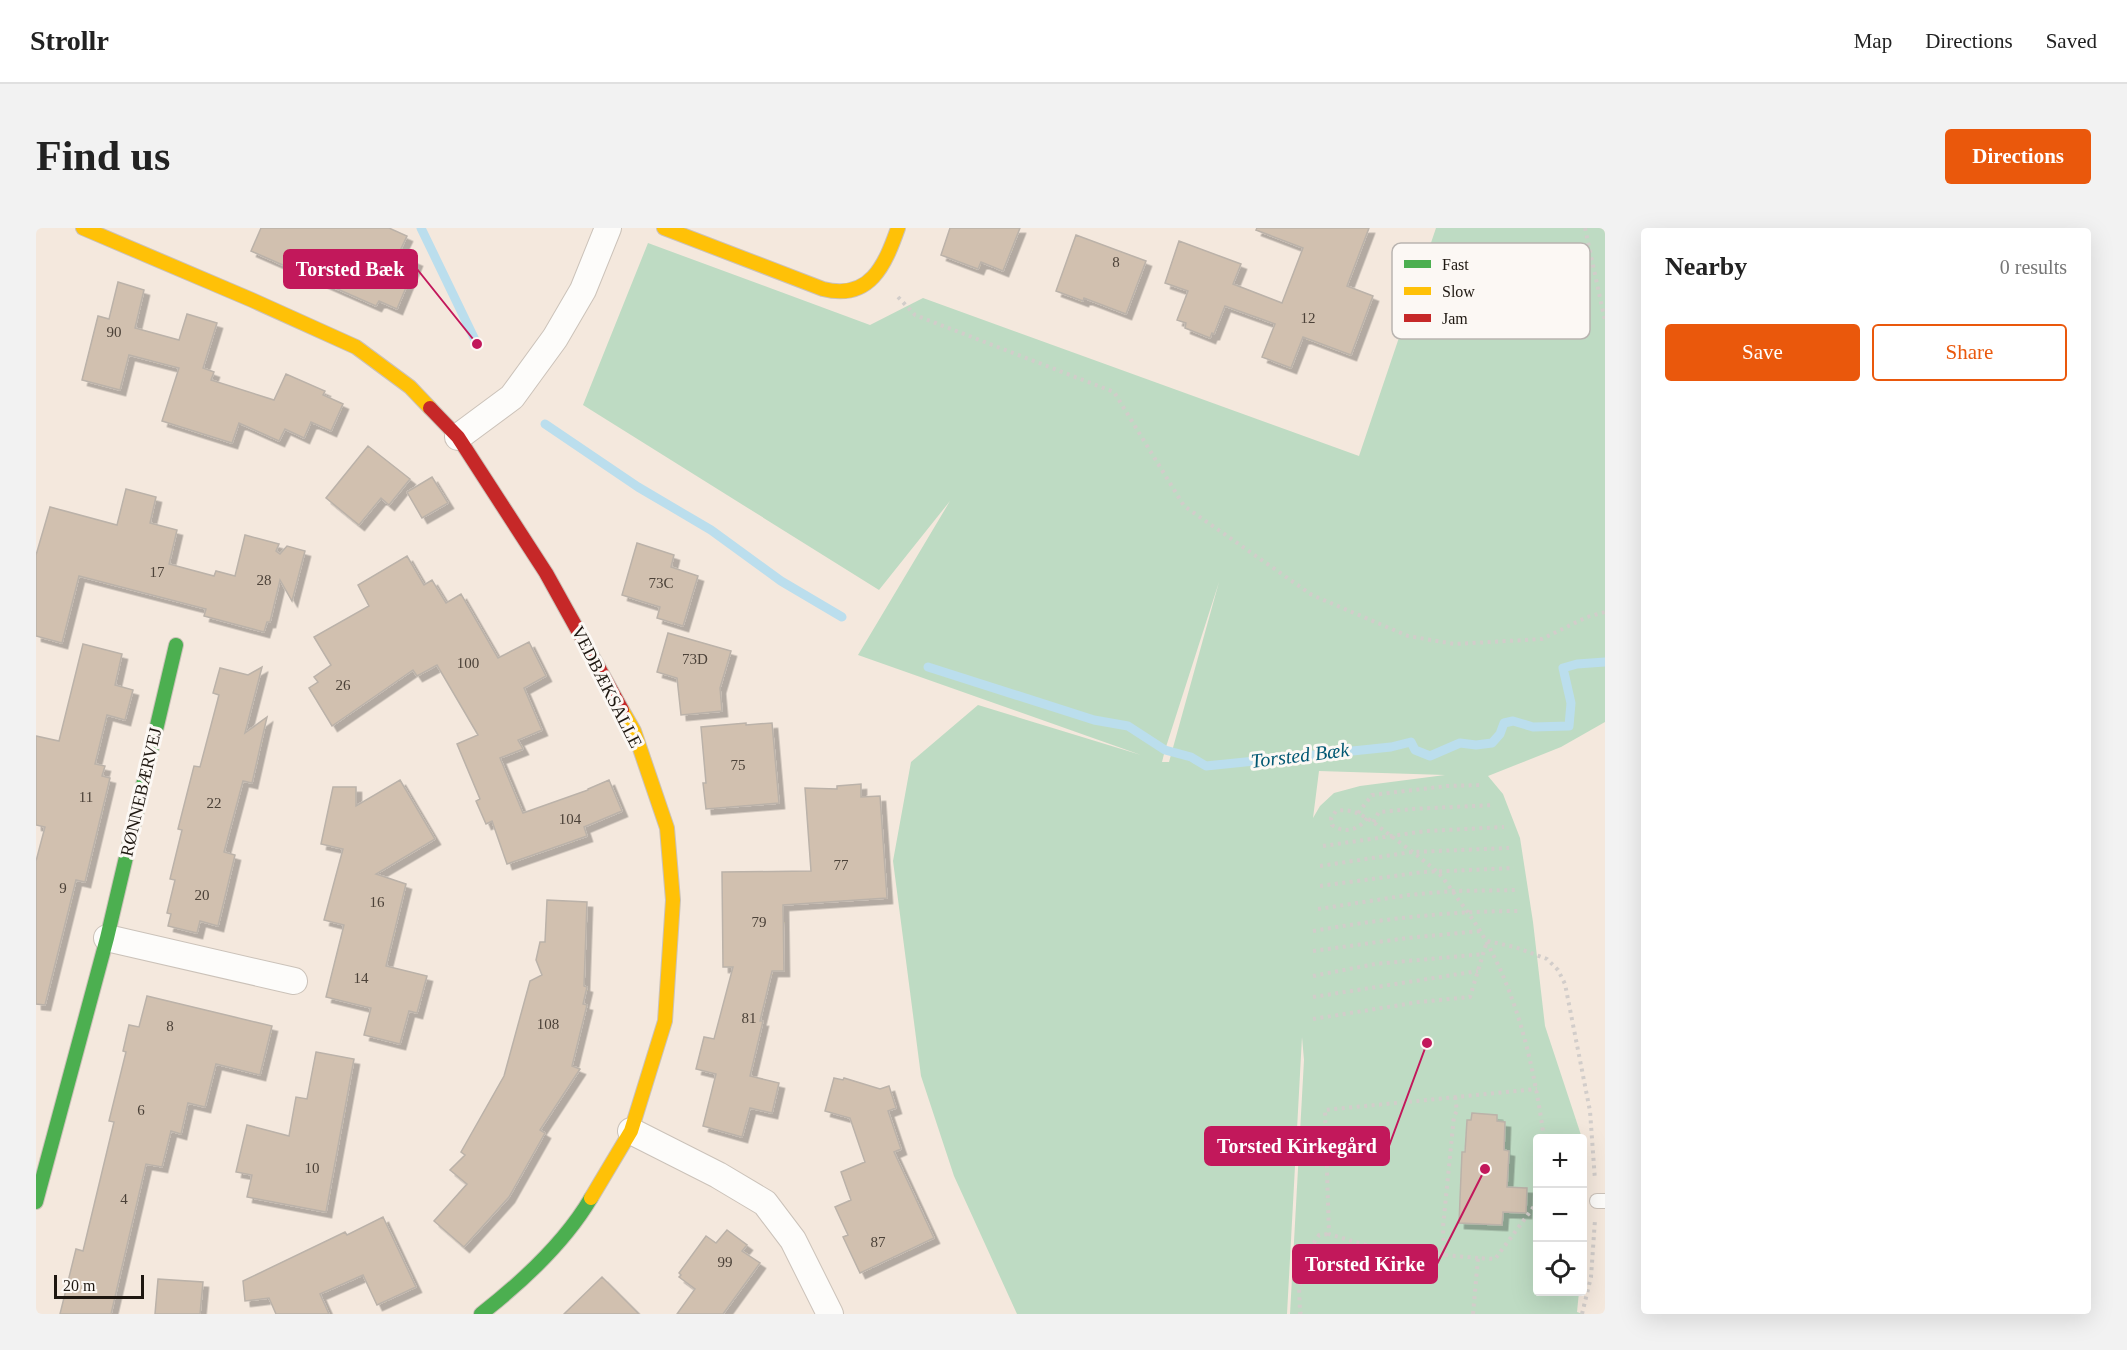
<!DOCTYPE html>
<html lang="en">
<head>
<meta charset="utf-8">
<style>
  :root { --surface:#fff; --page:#f2f2f2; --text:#222; --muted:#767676; --line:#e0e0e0; --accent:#ea580c }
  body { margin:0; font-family:Georgia,serif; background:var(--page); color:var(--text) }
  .controls { position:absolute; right:18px; bottom:18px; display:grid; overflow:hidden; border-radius:6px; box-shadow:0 6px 24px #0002 }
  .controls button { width:54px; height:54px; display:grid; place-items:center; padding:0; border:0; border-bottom:2px solid var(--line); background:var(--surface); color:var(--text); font:30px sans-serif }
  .scale { position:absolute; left:18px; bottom:15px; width:90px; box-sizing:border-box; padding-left:6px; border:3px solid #1e1710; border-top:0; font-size:16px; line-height:21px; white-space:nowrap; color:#1e1710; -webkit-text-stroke:4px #fcf8f4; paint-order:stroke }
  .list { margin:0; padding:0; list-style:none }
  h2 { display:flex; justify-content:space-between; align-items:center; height:78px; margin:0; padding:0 24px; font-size:26px }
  h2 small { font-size:20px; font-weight:400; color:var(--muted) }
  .actions { display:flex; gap:12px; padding:18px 24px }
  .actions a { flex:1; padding:14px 0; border:2px solid var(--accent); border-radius:6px; text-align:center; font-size:21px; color:var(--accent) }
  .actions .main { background:var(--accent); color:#fff }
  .icon { flex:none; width:33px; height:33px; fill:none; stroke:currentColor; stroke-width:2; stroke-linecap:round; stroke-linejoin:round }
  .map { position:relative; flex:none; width:1569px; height:1086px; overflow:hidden; border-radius:6px }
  header { display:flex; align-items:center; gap:36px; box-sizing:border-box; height:84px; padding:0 30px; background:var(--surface); border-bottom:2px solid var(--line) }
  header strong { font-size:28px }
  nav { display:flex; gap:33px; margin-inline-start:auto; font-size:21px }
  .intro { display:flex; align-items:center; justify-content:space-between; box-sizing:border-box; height:144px; padding:0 36px }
  h1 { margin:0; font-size:42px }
  .button { padding:15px 27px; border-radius:6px; background:var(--accent); color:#fff; font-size:21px; font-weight:700 }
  main { display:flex; gap:36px; padding:0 36px }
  aside { flex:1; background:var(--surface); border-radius:6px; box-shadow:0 6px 24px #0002 }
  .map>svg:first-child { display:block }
</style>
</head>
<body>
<header>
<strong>Strollr</strong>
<nav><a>Map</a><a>Directions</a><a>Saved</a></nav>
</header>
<div class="intro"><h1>Find us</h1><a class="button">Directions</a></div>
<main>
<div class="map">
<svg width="1569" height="1086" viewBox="0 0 1569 1086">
  <defs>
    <filter id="shadow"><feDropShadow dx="5.5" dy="5.5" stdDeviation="0" flood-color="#0004"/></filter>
  </defs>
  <rect width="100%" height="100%" fill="#f4e8dd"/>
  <path fill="#bedbc3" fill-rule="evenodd" d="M 1400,0 L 1569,0 L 1569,494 L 1525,519 L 1452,548 L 1467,566 L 1484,610 L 1497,694 L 1509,798 L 1546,910 L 1502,910 L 1502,1064 L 1543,1064 L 1541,1084 L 1547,1086 L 1254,1086 L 1268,832 L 1266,809 L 1251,1086 L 981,1086 L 918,948 L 885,848 L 857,633 L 875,534 L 942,477 L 1105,527 L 822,427 L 914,273 L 843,362 L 547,177 L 612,15 L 834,97 L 887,70 L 1323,228 ZM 1183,354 L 1133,534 L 1126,534 L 1129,522 ZM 1283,543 L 1409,547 L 1324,558 L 1298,565 L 1284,578 L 1277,590 ZM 1436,886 L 1461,887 L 1461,893 L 1469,894 L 1468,922 L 1473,923 L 1471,959 L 1491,960 L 1490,985 L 1467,984 L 1466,997 L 1423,995 L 1431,892 L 1435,892 Z
    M 1547,913 L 1550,973 L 1547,1021 L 1546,913 Z"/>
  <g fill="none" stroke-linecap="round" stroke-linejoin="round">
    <path stroke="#bbdeed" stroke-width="9" d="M 385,0 L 441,116
      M 509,196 L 602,259 L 675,302 L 745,353 L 806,389
      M 892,439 L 1058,492 L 1092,498 L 1129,522 L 1155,529 L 1170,538 L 1355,519 L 1375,514 L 1379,522 L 1394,528 L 1424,515 L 1440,517 L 1456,515 L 1464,506 L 1468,495 L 1477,493 L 1497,499 L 1533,498 L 1535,475 L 1527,440 L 1541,436 L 1569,434"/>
  </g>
  <path fill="#d1c0af" stroke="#bbb2a9" stroke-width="1.5" filter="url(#shadow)" d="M 225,0 L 353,0 L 371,8 L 363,25 L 381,33 L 361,81 L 343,73 L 340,78 L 215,23 Z
    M 914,0 L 984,0 L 967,43 L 945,34 L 942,41 L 905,27 Z
    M 1221,0 L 1333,0 L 1311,58 L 1337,68 L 1315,127 L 1267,109 L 1255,140 L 1226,129 L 1239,96 L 1189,78 L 1178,106 L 1176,105 L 1174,110 L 1149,100 L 1150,95 L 1141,92 L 1152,63 L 1129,55 L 1143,13 L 1205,36 L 1197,56 L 1246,75 L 1267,20 L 1220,2 Z
    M 1040,7 L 1110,33 L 1090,86 L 1048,70 L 1047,73 L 1020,63 Z
    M 82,54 L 108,62 L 99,100 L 143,112 L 151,86 L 181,95 L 167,140 L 178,144 L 175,152 L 238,172 L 250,146 L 289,163 L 287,167 L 307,176 L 295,203 L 275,194 L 268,210 L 249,201 L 243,213 L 203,195 L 196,215 L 126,193 L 143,140 L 93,127 L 84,162 L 46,152 L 62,88 L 73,91 Z
    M 332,218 L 374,251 L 353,277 L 345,270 L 323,297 L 290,270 Z
    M 396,249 L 412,275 L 386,290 L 371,264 Z
    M 90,261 L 120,269 L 114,295 L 141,302 L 133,336 L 178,348 L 180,343 L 199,348 L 209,307 L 243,316 L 240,323 L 244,326 L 251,318 L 269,323 L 256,373 L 244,352 L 234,394 L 231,394 L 228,404 L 168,388 L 170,381 L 43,348 L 26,415 L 0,408 L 0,327 L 14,279 L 81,297 Z
    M 601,315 L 638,327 L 635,339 L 662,348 L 647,398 L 621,390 L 624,379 L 586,367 Z
    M 371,328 L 388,357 L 396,352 L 410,375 L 425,366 L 462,430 L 493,414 L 510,448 L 488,460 L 506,502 L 482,512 L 487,521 L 464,530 L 487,585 L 552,562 L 552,561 L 573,552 L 586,583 L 548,599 L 551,608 L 471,636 L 456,593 L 450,596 L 440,573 L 444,571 L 421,516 L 442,507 L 401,437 L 381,448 L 377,442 L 296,498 L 273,460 L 282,454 L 278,449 L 295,437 L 278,409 L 333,378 L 322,357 Z
    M 632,405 L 695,423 L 684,460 L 686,483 L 645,487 L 641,450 L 621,444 Z
    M 47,416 L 86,426 L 79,457 L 97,462 L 89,492 L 71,487 L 59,536 L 69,538 L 66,548 L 74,550 L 49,654 L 40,652 L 9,777 L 0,776 L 0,633 L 9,599 L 0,597 L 0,508 L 23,513 Z
    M 226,439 L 209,505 L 231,489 L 216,555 L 207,553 L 188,624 L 199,627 L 182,698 L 164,693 L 161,705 L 132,698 L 135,686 L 131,685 L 139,652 L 134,651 L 146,602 L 142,601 L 158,538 L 164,539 L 183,467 L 177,465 L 184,440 L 212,447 Z
    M 710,495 L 710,497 L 736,495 L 743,575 L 670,581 L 667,555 L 670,555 L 665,499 Z
    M 364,552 L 399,611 L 340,646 L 370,656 L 350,738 L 391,748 L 381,785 L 373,783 L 364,816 L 328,807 L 335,780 L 290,769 L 308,697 L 288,692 L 307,621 L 285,616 L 297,559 L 320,559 L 320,578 Z
    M 825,556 L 825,569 L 844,568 L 851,670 L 747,677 L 748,743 L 736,743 L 724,793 L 727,793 L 714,848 L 743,855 L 736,885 L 714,880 L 706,909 L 667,898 L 680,846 L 660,841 L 668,809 L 678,811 L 697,739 L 687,739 L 686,644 L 775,643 L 769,560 L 801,561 L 801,558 Z
    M 511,672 L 551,674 L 548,758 L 551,759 L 547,776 L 551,777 L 536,838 L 544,841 L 504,902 L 509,905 L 473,969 L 428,1019 L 398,993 L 431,956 L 414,942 L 429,927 L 425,924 L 468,848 L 494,753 L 506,747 L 500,732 L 504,714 L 509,714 Z
    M 111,768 L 236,798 L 224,847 L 180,836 L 169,879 L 152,875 L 145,906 L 135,903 L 126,939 L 110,936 L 75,1086 L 24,1086 L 40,1021 L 47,1023 L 78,894 L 73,893 L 90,824 L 87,823 L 93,797 L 103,799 Z
    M 280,824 L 318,831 L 290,984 L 211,969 L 216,947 L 200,944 L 211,897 L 253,908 L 260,869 L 271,871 Z
    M 798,850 L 807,852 L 808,850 L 844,861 L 853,858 L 860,880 L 852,883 L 865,921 L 858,924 L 898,1010 L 824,1045 L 807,1009 L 812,1007 L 799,979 L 815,972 L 805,944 L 829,934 L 814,890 L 789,883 Z
    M 1436,885 L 1461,887 L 1461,893 L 1469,894 L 1468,922 L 1473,923 L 1471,959 L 1491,960 L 1490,985 L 1467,984 L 1466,997 L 1423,995 L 1426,924 L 1429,924 L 1431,892 L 1435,892 Z
    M 347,989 L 380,1059 L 341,1077 L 327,1047 L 284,1066 L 293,1086 L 240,1086 L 233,1070 L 209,1073 L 207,1053 L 309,1004 L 311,1007 Z
    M 691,1002 L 711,1017 L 706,1023 L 724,1035 L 687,1086 L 641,1086 L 659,1061 L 643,1049 L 645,1047 L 643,1045 L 670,1008 L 680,1015 Z
    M 566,1049 L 603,1086 L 528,1086 Z
    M 122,1051 L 167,1054 L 164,1086 L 119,1086 Z"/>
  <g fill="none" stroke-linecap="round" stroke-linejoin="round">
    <g stroke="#cbc2b9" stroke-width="16">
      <path id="lane" d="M 1561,973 L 1569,973"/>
    </g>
    <g stroke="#cbc2b9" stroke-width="28">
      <path id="street" d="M 422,209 L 476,169 L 519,110 L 547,62 L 572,0
        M 71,710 L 258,753
        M 595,903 L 682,947 L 729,975 L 757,1012 L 794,1086"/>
    </g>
    <g stroke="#cbc2b9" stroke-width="16">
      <path id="fast" d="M 0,974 L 71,710 L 140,417
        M 445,1086 C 486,1054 528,1016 555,970"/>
    </g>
    <g stroke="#cbc2b9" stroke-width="16">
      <path id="slow" d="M 47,0 L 216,72 L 320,119 L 374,159 L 394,180
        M 628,0 L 787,61 C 834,73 849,37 862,0
        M 555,970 L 595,903 L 629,793 L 637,672 L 631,600 L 598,503 L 586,482"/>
    </g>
    <g stroke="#cbc2b9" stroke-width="16">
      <path id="jam" d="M 394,180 L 422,209 L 510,345 L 586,482"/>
    </g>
    <path stroke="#d2cdca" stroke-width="4" stroke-dasharray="3 4.5" stroke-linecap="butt" d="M 1549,0 L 1569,93
      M 862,69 L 879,87 L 1078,164 L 1148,278 L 1276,367 L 1372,408 L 1419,416 L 1506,411 L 1551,389 L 1569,384
      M 1322,585 L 1336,567 L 1411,558 L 1446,557
      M 1331,590 C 1323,602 1308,606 1296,597 L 1295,590 L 1300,583 C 1315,580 1324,586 1337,594 C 1357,610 1379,625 1399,642 C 1408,650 1415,661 1422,671 C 1476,740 1496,825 1508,910
      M 1337,594 L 1343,584 L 1376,581 L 1457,577
      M 1287,618 L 1390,603 L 1468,599
      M 1284,638 L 1376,624 L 1473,620
      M 1284,658 L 1387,644 L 1478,640
      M 1282,681 L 1373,667 L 1416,663 L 1482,662
      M 1277,703 C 1346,691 1413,683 1484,683
      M 1277,723 L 1371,710 L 1445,703
      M 1277,748 L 1339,736 L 1448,726
      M 1277,769 L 1442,743
      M 1277,791 L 1383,774 L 1434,769 L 1451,713 L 1479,719 L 1511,731 L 1522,742 L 1529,756 L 1554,883 L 1559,952
      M 1408,1028 L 1407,999 L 1418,888 L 1421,883 L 1419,868
      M 1442,1030 L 1343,1021 L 1293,1006 L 1289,882 L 1501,861
      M 1266,1086 L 1264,1085 L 1263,1059 L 1269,1045 L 1274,1021 L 1283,1007 L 1293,1006
      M 1437,1086 L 1442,1030 L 1459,1031 L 1502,973
      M 1546,1086 L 1555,1049 L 1559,992"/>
    <use href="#lane" stroke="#fdfcfa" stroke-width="14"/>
    <use href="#street" stroke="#fdfcfa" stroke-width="26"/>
    <use href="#fast" stroke="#4caf50" stroke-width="14"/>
    <use href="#slow" stroke="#ffc107" stroke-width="14"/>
    <use href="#jam" stroke="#c62828" stroke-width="14"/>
  </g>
  <g text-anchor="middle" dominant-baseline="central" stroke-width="6" stroke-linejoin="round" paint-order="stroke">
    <g font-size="15" fill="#4b4138">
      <text x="1080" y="34">8</text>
      <text x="1272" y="90">12</text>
      <text x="78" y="104">90</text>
      <text x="121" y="344">17</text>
      <text x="228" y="352">28</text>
      <text x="625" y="355">73C</text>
      <text x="659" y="431">73D</text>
      <text x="432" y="435">100</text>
      <text x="307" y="457">26</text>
      <text x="702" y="537">75</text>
      <text x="50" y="569">11</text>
      <text x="178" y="575">22</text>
      <text x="534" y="591">104</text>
      <text x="805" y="637">77</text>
      <text x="27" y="660">9</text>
      <text x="166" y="667">20</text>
      <text x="341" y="674">16</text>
      <text x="723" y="694">79</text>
      <text x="325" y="750">14</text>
      <text x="713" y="790">81</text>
      <text x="512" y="796">108</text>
      <text x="134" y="798">8</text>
      <text x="105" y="882">6</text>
      <text x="276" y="940">10</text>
      <text x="88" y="971">4</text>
      <text x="842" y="1014">87</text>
      <text x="689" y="1034">99</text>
    </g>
    <g font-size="18" fill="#1e1710" stroke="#fcf8f4">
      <text transform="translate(571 459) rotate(63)">VEDBÆKSALLE</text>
      <text transform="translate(105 564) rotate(-77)">RØNNEBÆRVEJ</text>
    </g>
    <g font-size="20" font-style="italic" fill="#005773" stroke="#fcf8f4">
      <text transform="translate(1264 527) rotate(-7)">Torsted Bæk</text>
    </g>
  </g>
  <rect x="1356" y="15" width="198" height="96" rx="9" fill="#fcf8f4" stroke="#b9b4b0" stroke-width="1.5"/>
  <rect x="1368" y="32" width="27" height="8" fill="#4caf50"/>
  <rect x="1368" y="59" width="27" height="8" fill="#ffc107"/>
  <rect x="1368" y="86" width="27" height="8" fill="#c62828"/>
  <g font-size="16" fill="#1e1710">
    <text x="1406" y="42">Fast</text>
    <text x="1406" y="69">Slow</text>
    <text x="1406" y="96">Jam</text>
  </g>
  <path fill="none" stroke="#c2185b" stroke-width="2" d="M441 116L381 41M1391 815L1353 918M1449 941L1401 1036"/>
  <g fill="#c2185b" stroke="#fcf8f4" stroke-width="2">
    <circle cx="441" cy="116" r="6"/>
    <circle cx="1391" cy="815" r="6"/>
    <circle cx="1449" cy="941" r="6"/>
  </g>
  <g fill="#c2185b" stroke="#c2185b" stroke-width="2">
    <rect x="248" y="22" width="133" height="38" rx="6"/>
    <rect x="1169" y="899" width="184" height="38" rx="6"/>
    <rect x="1257" y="1017" width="144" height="38" rx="6"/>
  </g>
  <g font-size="20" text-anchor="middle" font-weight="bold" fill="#fff">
    <text x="314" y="48">Torsted Bæk</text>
    <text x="1261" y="925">Torsted Kirkegård</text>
    <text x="1329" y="1043">Torsted Kirke</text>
  </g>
</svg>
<div class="controls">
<button>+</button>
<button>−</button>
<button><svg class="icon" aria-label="locate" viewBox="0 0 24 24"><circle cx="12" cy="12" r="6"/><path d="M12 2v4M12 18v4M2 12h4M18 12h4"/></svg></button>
</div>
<div class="scale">20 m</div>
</div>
<aside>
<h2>Nearby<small>0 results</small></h2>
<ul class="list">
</ul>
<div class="actions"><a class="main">Save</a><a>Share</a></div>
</aside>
</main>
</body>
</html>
